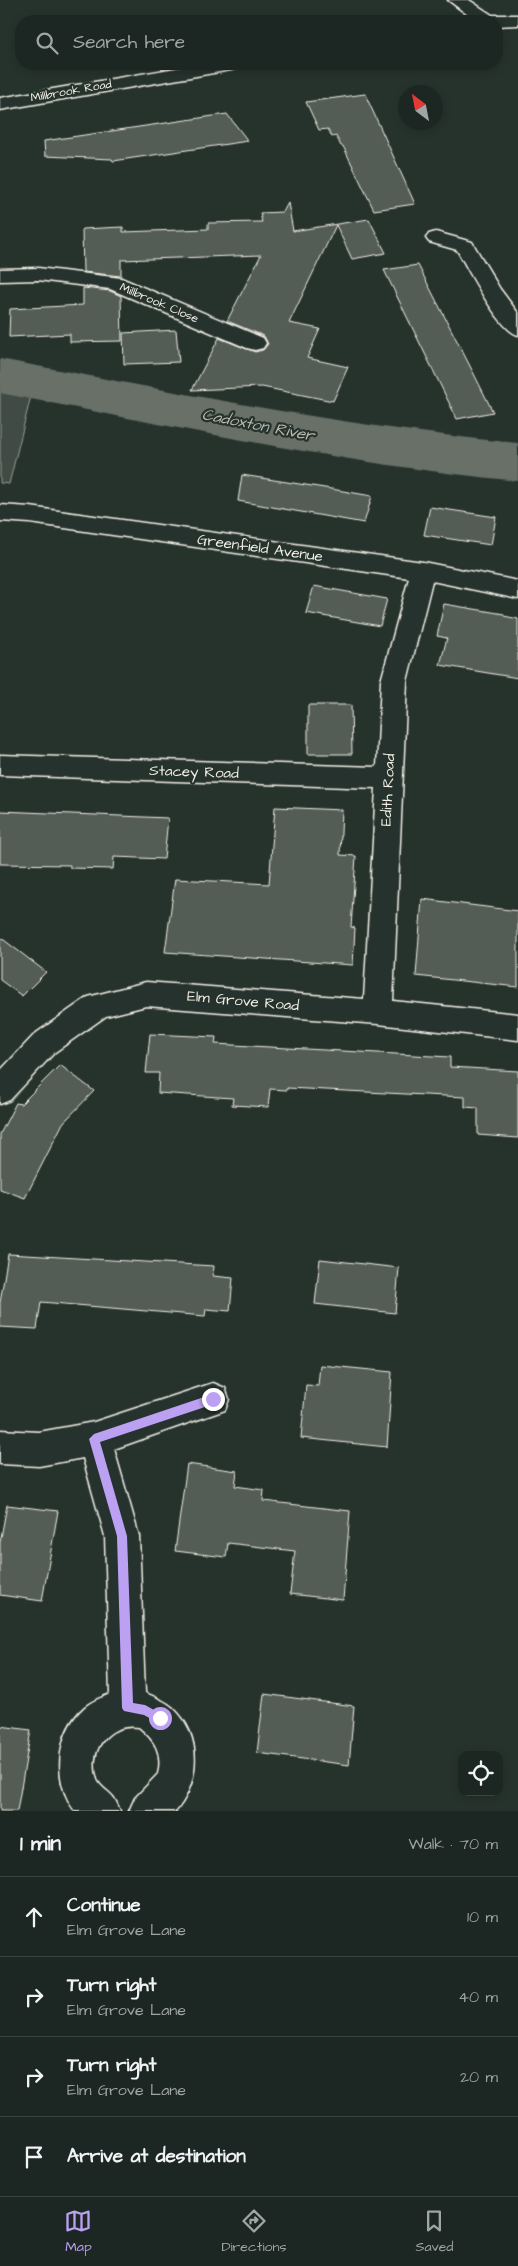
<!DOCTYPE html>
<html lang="en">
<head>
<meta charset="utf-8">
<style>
  :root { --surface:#1c2622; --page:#29322f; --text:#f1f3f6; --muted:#a0a5a5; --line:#3a4340; --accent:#bca0f2 }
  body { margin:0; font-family:"Architects Daughter",sans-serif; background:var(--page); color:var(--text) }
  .controls { position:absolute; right:15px; bottom:15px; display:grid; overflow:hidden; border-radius:10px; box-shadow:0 2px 8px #0003 }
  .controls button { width:45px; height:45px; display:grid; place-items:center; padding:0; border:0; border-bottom:1px solid var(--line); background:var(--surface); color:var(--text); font:25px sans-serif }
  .compass { position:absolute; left:398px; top:85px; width:45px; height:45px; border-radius:50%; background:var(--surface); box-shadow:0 2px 8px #0003; rotate:328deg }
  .stop { position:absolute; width:15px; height:15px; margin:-11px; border:4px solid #bca0f2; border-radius:50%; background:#fff }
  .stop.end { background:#bca0f2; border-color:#fff; box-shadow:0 1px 5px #0008 }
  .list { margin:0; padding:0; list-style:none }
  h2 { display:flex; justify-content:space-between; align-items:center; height:65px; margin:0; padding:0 20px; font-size:21px }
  h2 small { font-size:16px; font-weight:400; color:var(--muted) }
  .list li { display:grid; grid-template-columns:32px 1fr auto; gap:15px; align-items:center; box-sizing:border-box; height:80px; padding:0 20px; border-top:1px solid var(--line) }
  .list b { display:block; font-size:19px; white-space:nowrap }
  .list p { margin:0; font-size:16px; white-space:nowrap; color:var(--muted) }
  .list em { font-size:16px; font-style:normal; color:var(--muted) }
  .icon { flex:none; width:28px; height:28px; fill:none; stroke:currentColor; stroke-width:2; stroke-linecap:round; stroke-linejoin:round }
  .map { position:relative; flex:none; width:518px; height:1811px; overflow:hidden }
  .search { position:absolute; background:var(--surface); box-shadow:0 2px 8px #0003; left:15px; right:15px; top:15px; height:55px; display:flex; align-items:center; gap:12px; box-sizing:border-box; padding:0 18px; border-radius:20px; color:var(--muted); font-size:19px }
  .sheet { height:385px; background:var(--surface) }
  nav { display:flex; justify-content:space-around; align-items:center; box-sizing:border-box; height:70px; border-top:1px solid var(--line); background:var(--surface); font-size:14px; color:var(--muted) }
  nav a { display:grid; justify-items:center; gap:2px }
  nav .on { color:var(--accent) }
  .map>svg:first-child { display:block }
</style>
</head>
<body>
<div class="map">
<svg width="518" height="1811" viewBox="0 0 518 1811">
  <rect width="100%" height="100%" fill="#26332d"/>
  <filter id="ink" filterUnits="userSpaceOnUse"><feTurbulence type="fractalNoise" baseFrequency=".02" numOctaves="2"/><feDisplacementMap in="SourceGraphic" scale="10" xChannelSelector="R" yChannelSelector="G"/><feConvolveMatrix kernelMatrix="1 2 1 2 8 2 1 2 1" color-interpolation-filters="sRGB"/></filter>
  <g filter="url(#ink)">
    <path fill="#414b45" stroke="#9a9e96" d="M 0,382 L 33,388 L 9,484 L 0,483 Z"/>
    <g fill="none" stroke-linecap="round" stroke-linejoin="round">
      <path fill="#676f68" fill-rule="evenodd" d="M 0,359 C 172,391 343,427 518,443 L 518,481 C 343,464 172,426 0,393 Z"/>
    </g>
    <path fill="#525c55" stroke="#f4f1e8" d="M 365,94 L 415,204 L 374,210 L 343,146 L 341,146 L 336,136 L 332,137 L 328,129 L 319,130 L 306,102 Z
      M 227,114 L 248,141 L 113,161 L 112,159 L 45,156 L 44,141 Z
      M 288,203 L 293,231 L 369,219 L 386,253 L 352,259 L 336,225 L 289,323 L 320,329 L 307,358 L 348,367 L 333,401 L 262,387 L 192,390 L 219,338 L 255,352 L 263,350 L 268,344 L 264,336 L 227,321 L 261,255 L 121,260 L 121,276 L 83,272 L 82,229 L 123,227 L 123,232 L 208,229 L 208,223 L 262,222 L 260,213 L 283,212 Z
      M 418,265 L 473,372 L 493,412 L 457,419 L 384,270 Z
      M 83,288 L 110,291 L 121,296 L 122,341 L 70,342 L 70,334 L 9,337 L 10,309 L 83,305 Z
      M 176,330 L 179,362 L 124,364 L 123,333 Z
      M 242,475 L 331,489 L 372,496 L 364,523 L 238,501 Z
      M 430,507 L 496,517 L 491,545 L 424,535 Z
      M 314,586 L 387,599 L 380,626 L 306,613 Z
      M 444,604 L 504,614 L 504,616 L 518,619 L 518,678 L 440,665 L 447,638 L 437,636 Z
      M 308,705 L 351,705 L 352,754 L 308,754 Z
      M 275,807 L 342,810 L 340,855 L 356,856 L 351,927 L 355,928 L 353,965 L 165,952 L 175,879 L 269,884 Z
      M 0,811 L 168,818 L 164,859 L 114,857 L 113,869 L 70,868 L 70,865 L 0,864 Z
      M 422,899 L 518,911 L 518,987 L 416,976 Z
      M 0,937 L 46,972 L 22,996 L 0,980 Z
      M 150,1034 L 216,1037 L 215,1044 L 450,1057 L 450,1067 L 518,1071 L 518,1138 L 478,1135 L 478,1108 L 465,1107 L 465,1097 L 287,1088 L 287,1090 L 270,1089 L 268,1107 L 232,1105 L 233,1098 L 158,1093 L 159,1073 L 146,1073 Z
      M 60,1065 L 94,1091 L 63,1123 L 25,1198 L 0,1189 L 0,1134 L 16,1103 L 21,1104 Z
      M 8,1254 L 214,1266 L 213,1276 L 233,1278 L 230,1311 L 206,1309 L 205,1316 L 41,1302 L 37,1329 L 0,1327 L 0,1303 Z
      M 320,1259 L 399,1268 L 395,1313 L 315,1304 Z
      M 320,1365 L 392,1372 L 387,1447 L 301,1438 L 306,1385 L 318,1386 Z
      M 187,1464 L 237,1471 L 235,1486 L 264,1490 L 263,1501 L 350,1511 L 343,1600 L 290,1594 L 295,1551 L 228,1543 L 226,1557 L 175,1551 Z
      M 7,1505 L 58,1511 L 42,1601 L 0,1595 L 0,1543 Z
      M 264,1694 L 354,1706 L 349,1765 L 257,1753 Z
      M 0,1726 L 31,1730 L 17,1811 L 0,1811 Z"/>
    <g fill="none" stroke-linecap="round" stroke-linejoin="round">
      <g stroke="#f4f1e8" stroke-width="3">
        <path id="minor" d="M 448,0 L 469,0 L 492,15 L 518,15 L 518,25 L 497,26 L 497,21 L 470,21 L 472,18 Z
          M 200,64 L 240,64 L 238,68 L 231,70 L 0,110 L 0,98 Z
          M 436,232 L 472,242 L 500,289 L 518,313 L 518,335 C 499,330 468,269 457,250 L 429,242 L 426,238 L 429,234 Z
          M 38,268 L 121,278 L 263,338 L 266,343 L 263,348 L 255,350 L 247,348 L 110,289 L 38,280 L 0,281 L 0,269 Z
          M 0,505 L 30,507 L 423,562 L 518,581 L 518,599 L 432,581 L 407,681 L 393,1001 L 518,1014 L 518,1040 L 378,1024 L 146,1006 L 106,1016 L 55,1052 L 10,1100 L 0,1104 L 0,1071 L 35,1034 L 88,997 L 146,982 L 364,999 L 376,788 L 0,775 L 0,755 L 377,767 L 381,681 L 409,578 L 30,523 L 0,521 Z
          M 213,1383 L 225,1388 L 229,1399 L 225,1410 L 114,1449 L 139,1536 L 145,1693 C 155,1697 165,1701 173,1708 C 203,1736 200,1782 176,1811 L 129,1811 L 135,1798 L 158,1774 C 163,1753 155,1740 139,1727 C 108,1722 87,1751 97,1780 C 100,1787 108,1791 113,1797 C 116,1801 118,1806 120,1811 L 75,1811 C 52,1781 56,1732 85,1707 C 92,1701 101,1698 110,1694 L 105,1536 L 83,1458 L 39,1466 L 0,1464 L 0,1430 L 39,1432 L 94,1422 Z"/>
      </g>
      <use href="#minor" fill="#26332d" fill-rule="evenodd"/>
    </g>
  </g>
  <path fill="#bca0f2" d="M 213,1394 L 218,1399 L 217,1403 L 100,1442 L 127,1536 L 133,1703 L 145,1705 L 163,1715 L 163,1722 L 160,1724 L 144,1715 L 124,1711 L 122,1708 L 117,1536 L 89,1439 L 94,1434 Z"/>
  <g text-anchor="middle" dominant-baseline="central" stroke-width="4.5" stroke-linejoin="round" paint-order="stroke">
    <g font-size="12" fill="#f4f1e8" stroke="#26332d">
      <text transform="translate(71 91) rotate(-10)">Millbrook Road</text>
      <text transform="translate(159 303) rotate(23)">Millbrook Close</text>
    </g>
    <g font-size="15" fill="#f4f1e8" stroke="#26332d">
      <text transform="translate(260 548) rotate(8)">Greenfield Avenue</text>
      <text transform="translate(194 772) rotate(2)">Stacey Road</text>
      <text transform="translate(388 790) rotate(-87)">Edith Road</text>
      <text transform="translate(243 1001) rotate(5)">Elm Grove Road</text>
    </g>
    <g font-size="16" font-style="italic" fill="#bcbdb5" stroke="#26332d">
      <text transform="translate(258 425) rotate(11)">Cadoxton River</text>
    </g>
  </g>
</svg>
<div class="controls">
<button><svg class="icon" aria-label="locate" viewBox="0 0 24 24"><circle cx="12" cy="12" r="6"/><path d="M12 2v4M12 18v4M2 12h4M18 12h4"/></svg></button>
</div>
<svg class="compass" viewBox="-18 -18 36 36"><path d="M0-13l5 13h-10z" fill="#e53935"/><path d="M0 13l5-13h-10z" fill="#a0a5a5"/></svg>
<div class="stop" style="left:160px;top:1718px"></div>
<div class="stop end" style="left:213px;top:1399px"></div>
<div class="search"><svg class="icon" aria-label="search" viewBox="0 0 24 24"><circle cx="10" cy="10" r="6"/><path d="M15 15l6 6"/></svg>Search here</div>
</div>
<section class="sheet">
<h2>1 min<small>Walk · 70 m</small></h2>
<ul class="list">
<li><svg class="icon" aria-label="ahead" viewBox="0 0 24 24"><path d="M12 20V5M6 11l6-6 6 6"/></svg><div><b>Continue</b><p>Elm Grove Lane</p></div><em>10 m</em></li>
<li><svg class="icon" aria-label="right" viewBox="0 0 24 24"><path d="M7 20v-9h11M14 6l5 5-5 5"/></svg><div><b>Turn right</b><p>Elm Grove Lane</p></div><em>40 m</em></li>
<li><svg class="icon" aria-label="right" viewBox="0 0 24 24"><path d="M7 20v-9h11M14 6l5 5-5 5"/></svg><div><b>Turn right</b><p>Elm Grove Lane</p></div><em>20 m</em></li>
<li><svg class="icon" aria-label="arrive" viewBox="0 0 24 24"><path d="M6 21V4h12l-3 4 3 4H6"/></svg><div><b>Arrive at destination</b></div></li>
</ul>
</section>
<nav>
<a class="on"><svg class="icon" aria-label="map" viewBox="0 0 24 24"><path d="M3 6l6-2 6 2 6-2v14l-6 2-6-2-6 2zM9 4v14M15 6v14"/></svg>Map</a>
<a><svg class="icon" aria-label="directions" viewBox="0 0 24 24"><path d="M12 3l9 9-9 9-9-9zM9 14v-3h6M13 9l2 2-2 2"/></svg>Directions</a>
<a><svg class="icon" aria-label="saved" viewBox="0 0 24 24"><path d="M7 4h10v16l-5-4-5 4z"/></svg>Saved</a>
</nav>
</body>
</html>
